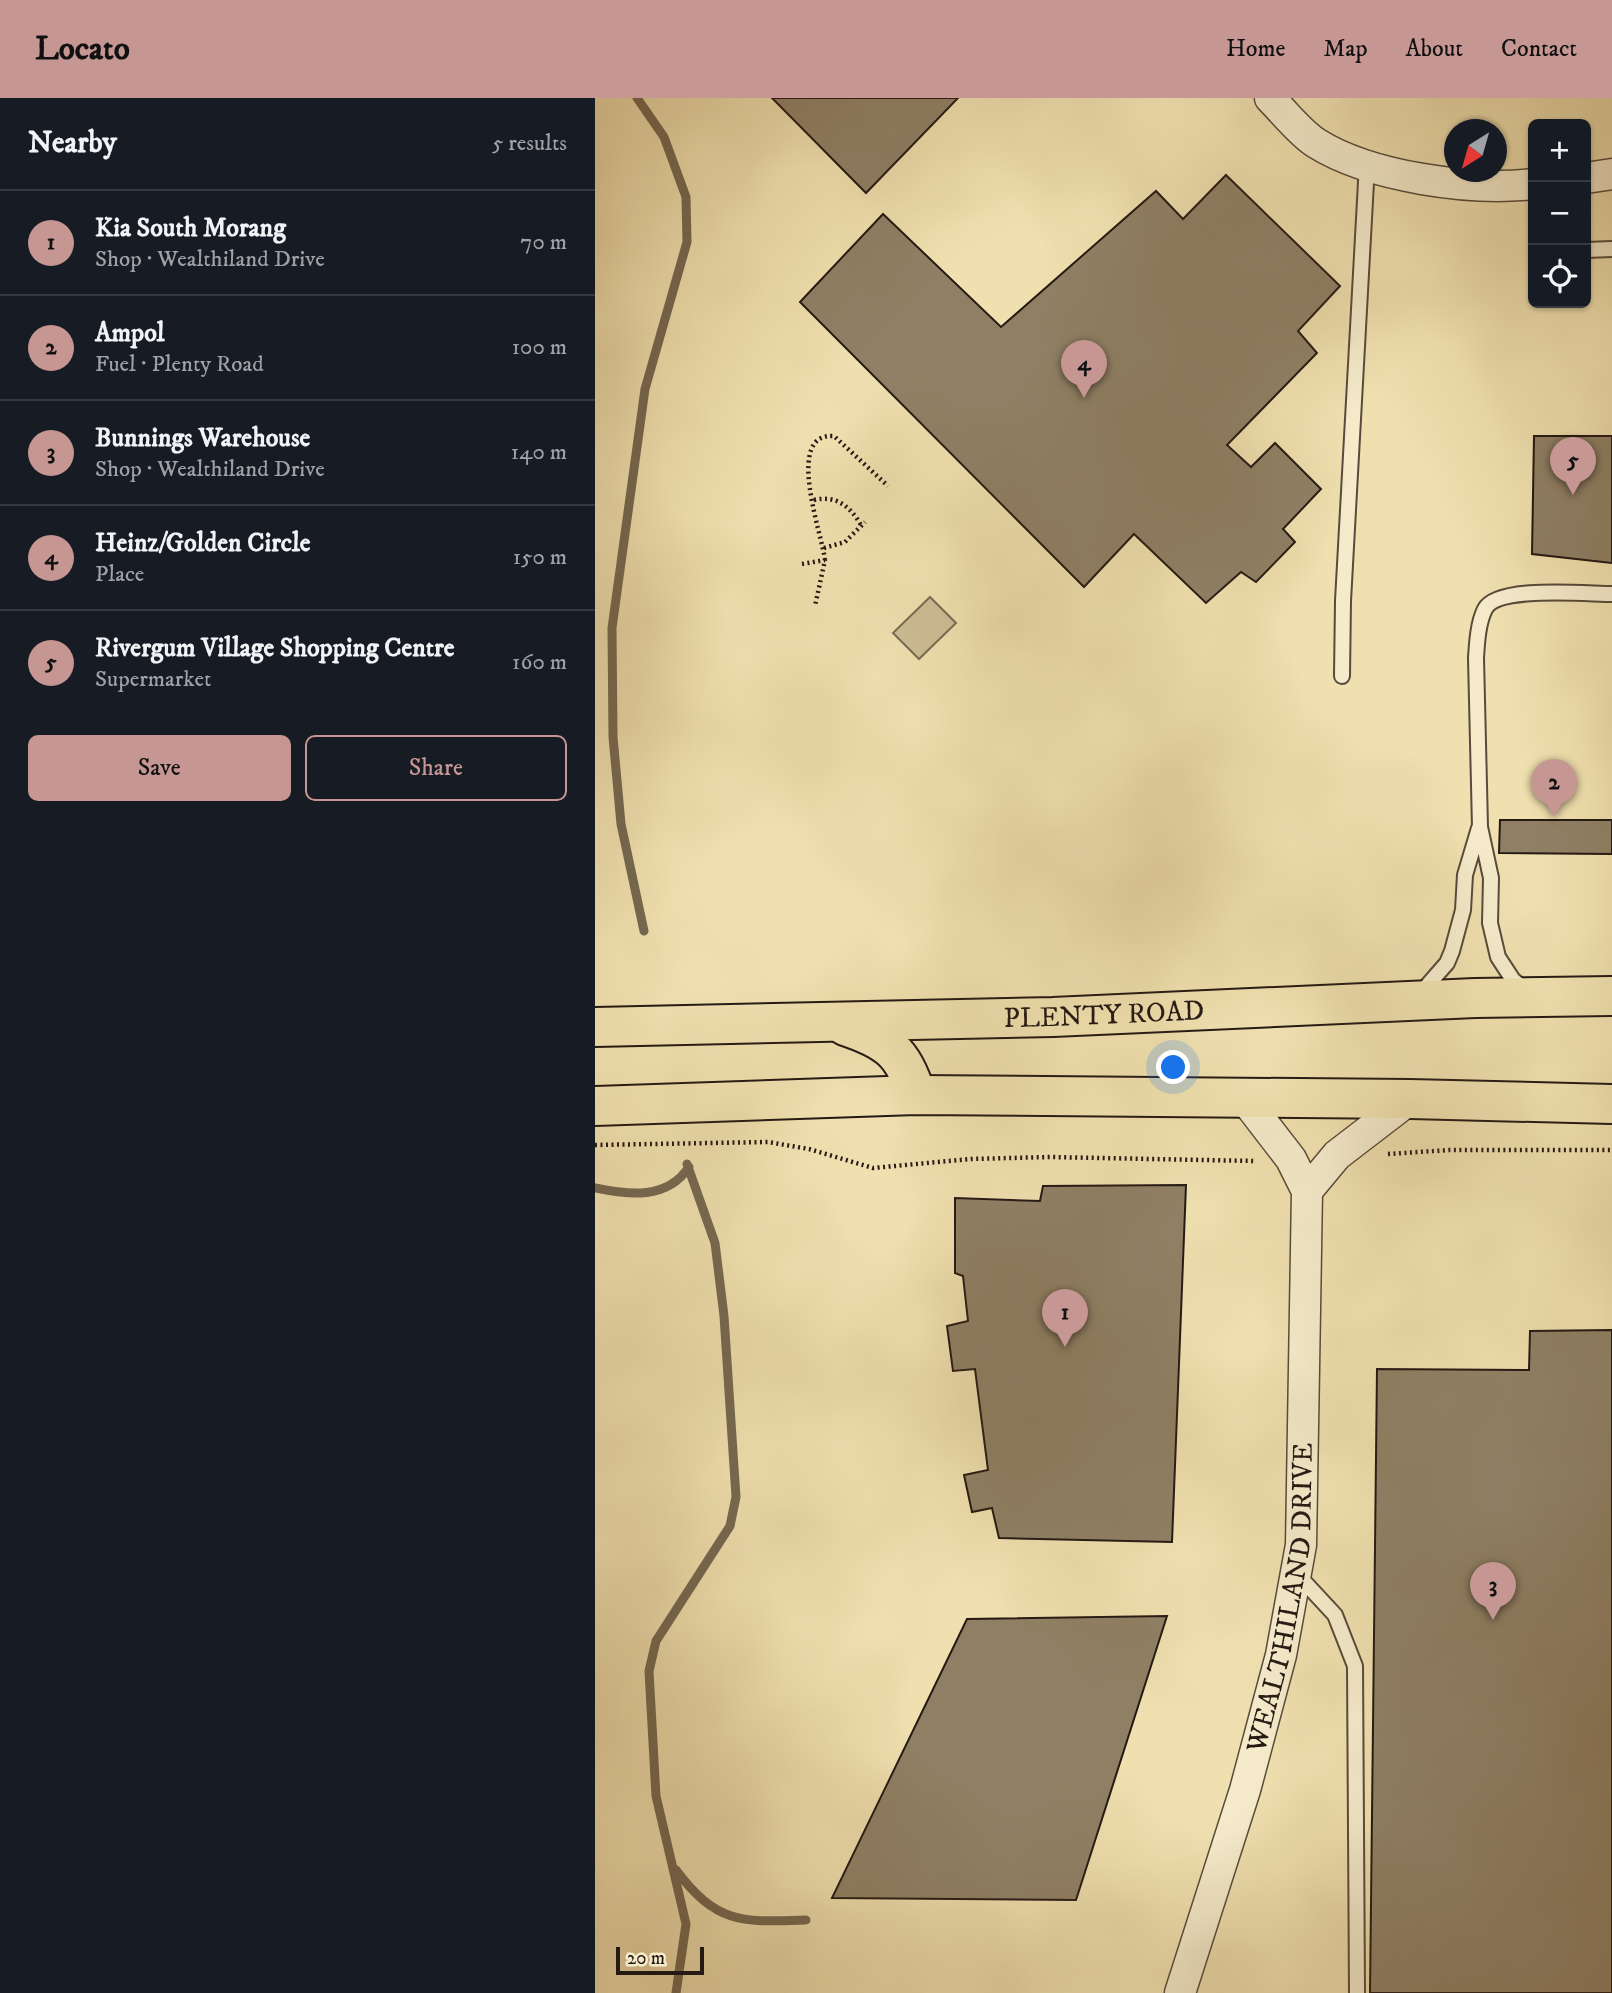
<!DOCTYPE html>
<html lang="en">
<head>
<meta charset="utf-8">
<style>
  :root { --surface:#171b24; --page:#242831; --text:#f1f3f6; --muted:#9ea1a6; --line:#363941; --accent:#c59692 }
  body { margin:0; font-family:"IM FELL DW Pica",serif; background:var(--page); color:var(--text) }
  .controls { position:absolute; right:21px; top:21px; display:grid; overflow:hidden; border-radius:10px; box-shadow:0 2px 5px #0004 }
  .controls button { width:63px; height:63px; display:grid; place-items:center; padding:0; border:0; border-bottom:2px solid var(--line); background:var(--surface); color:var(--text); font:35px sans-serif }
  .compass { position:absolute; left:849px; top:21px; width:63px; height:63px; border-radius:50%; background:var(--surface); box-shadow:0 2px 5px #0004; rotate:217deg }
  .scale { position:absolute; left:21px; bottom:18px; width:88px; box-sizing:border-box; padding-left:7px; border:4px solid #251914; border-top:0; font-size:19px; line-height:24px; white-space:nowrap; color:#251914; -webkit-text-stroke:5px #f5ebcb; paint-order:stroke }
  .you { position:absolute; left:579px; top:970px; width:24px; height:24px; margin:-18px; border:5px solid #fff; border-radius:50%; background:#1a73e8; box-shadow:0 0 0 10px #1a73e833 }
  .badge { display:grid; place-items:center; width:46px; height:46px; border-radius:50%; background:var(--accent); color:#111; font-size:23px; font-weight:700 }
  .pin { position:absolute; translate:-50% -58px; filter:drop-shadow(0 2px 4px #0008) }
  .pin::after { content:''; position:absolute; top:37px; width:24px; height:21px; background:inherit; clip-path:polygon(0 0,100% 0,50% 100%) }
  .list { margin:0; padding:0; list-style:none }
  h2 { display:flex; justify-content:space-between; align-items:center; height:91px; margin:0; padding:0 28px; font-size:30px }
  h2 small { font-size:23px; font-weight:400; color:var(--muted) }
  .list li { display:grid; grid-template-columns:46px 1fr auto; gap:21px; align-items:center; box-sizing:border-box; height:105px; padding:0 28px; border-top:2px solid var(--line) }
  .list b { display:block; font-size:26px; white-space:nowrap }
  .list p { margin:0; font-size:23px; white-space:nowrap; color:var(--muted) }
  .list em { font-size:23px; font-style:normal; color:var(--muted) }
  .actions { display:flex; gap:14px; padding:21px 28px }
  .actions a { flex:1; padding:16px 0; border:2px solid var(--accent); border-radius:10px; text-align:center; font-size:24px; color:var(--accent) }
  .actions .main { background:var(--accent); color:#111 }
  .icon { flex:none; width:38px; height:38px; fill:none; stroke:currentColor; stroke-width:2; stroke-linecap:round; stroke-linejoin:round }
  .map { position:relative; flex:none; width:1017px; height:1895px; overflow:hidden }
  header { display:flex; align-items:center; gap:42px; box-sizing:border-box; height:98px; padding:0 35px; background:var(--accent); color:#111 }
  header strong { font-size:33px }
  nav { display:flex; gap:38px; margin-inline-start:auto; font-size:24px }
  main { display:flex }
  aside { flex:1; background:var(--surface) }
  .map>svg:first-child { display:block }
</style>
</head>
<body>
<header>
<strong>Locato</strong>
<nav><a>Home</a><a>Map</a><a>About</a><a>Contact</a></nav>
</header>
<main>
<aside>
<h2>Nearby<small>5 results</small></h2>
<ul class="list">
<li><span class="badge">1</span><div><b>Kia South Morang</b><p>Shop · Wealthiland Drive</p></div><em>70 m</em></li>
<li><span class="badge">2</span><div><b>Ampol</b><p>Fuel · Plenty Road</p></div><em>100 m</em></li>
<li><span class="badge">3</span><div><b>Bunnings Warehouse</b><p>Shop · Wealthiland Drive</p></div><em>140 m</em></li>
<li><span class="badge">4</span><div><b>Heinz/Golden Circle</b><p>Place</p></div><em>150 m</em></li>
<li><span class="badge">5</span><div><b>Rivergum Village Shopping Centre</b><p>Supermarket</p></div><em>160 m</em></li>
</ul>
<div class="actions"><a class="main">Save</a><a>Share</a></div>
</aside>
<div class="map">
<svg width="1017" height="1895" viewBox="0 0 1017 1895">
  <rect width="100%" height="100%" fill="#f0e0af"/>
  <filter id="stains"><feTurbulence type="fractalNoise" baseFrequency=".00286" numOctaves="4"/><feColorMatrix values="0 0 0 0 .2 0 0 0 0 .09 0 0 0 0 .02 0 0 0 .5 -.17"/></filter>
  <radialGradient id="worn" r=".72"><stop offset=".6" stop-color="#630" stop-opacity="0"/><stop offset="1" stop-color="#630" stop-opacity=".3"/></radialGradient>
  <path fill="#cdbe95" stroke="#796c54" stroke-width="2" d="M 335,499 L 361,525 L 324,561 L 298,535 Z"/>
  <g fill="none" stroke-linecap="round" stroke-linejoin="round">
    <path stroke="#756851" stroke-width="9" d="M 42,0 L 69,39 L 91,99 L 92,144 L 50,291 L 17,530 L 18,639 L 26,726 L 49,833
      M 0,1090 C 34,1097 72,1102 94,1069
      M 81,1772 C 122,1827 148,1824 211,1822
      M 81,1895 L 91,1826 L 61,1698 L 54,1573 L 61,1543 L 135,1428 L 141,1399 L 129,1218 L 120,1145 L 92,1066"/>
  </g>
  <path fill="#8f8065" stroke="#251914" stroke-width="2" d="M 177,0 L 363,0 L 271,95 Z
    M 631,77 L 745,188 L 703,233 L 722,255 L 632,347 L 656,369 L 680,345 L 726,391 L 688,431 L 700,444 L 661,484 L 646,474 L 611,505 L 539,436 L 489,489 L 205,204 L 288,116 L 406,229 L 561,93 L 588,121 Z
    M 939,338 L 1017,338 L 1017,465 L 937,456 Z
    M 905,722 L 1017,722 L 1017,756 L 904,755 Z
    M 591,1087 L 577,1444 L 404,1440 L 397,1410 L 377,1414 L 369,1377 L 393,1372 L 380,1271 L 358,1273 L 352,1228 L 373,1223 L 368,1178 L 360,1175 L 360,1100 L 445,1103 L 448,1088 Z
    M 1017,1232 L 1017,1895 L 775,1895 L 782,1271 L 934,1272 L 935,1233 Z
    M 572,1518 L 481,1802 L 237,1800 L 372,1521 Z"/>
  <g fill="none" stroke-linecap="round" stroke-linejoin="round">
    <g stroke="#584b3b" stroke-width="18">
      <path id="service" d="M 991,152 L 1017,151
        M 747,578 L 748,503 L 772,66
        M 931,892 L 918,882 L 903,859 L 895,825 L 896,780 L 885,729 L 881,560 C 882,544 883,525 890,511 C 902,487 992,496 1017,496
        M 824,897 L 852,865 L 857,853 L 868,812 L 870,777 L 884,730
        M 702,1476 L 740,1517 L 760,1568 L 762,1895"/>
    </g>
    <g stroke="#584b3b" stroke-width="33">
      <g id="minor">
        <path d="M 675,0 C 689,14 704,34 721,45 C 775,79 876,93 938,86"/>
        <path d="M 991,80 L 1017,76"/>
        <path d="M 712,1093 L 742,1057 L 815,1001"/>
        <path id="s1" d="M 585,1895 L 650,1692 L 686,1557 L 706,1447 L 712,1093 L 696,1061 L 649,1000"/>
      </g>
    </g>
    <g stroke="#251914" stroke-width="42">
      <g id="trunk">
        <path d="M 250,928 C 292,942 309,954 321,997"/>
        <path id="s2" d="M 0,929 L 458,919 L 880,900 L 1017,898"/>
        <path d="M 0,1008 L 321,997 L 815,1001 L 1017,1006"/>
      </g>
    </g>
    <path stroke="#251914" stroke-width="4.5" stroke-dasharray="2 3.5" stroke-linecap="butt" d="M 219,402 C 241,397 255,408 266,427
      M 229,450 L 250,444 L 270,424
      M 230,462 C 227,436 189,334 239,338 L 293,388
      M 207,466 L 230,462 L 220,508
      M 0,1047 L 173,1044 L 214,1051 L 278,1070 L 376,1061 L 455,1059 L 660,1063
      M 793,1056 L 854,1052 L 1017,1052"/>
    <use href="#service" stroke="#f5ebcb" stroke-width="14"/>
    <use href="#minor" stroke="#f5ebcb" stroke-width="30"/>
    <use href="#trunk" stroke="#f0e0af" stroke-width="38"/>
  </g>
  <g text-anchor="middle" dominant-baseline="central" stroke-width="7" stroke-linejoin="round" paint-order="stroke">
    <g font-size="28" fill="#251914" stroke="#f5ebcb">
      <text stroke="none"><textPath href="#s2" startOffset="509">PLENTY ROAD</textPath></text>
      <text stroke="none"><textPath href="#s1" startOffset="410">WEALTHILAND DRIVE</textPath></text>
    </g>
  </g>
  <rect width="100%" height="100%" filter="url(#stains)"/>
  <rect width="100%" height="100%" fill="url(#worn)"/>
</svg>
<div class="controls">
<button>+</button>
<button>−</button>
<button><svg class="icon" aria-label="locate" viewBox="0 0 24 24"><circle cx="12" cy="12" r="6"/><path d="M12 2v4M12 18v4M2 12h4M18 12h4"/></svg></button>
</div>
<svg class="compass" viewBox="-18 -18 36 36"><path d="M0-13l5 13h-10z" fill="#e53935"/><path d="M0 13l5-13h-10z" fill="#9ea1a6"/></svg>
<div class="scale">20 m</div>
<div class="you"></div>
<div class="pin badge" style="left:470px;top:1249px">1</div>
<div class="pin badge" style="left:959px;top:719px">2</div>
<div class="pin badge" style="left:898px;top:1522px">3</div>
<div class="pin badge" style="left:489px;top:300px">4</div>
<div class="pin badge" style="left:978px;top:397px">5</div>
</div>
</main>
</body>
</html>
